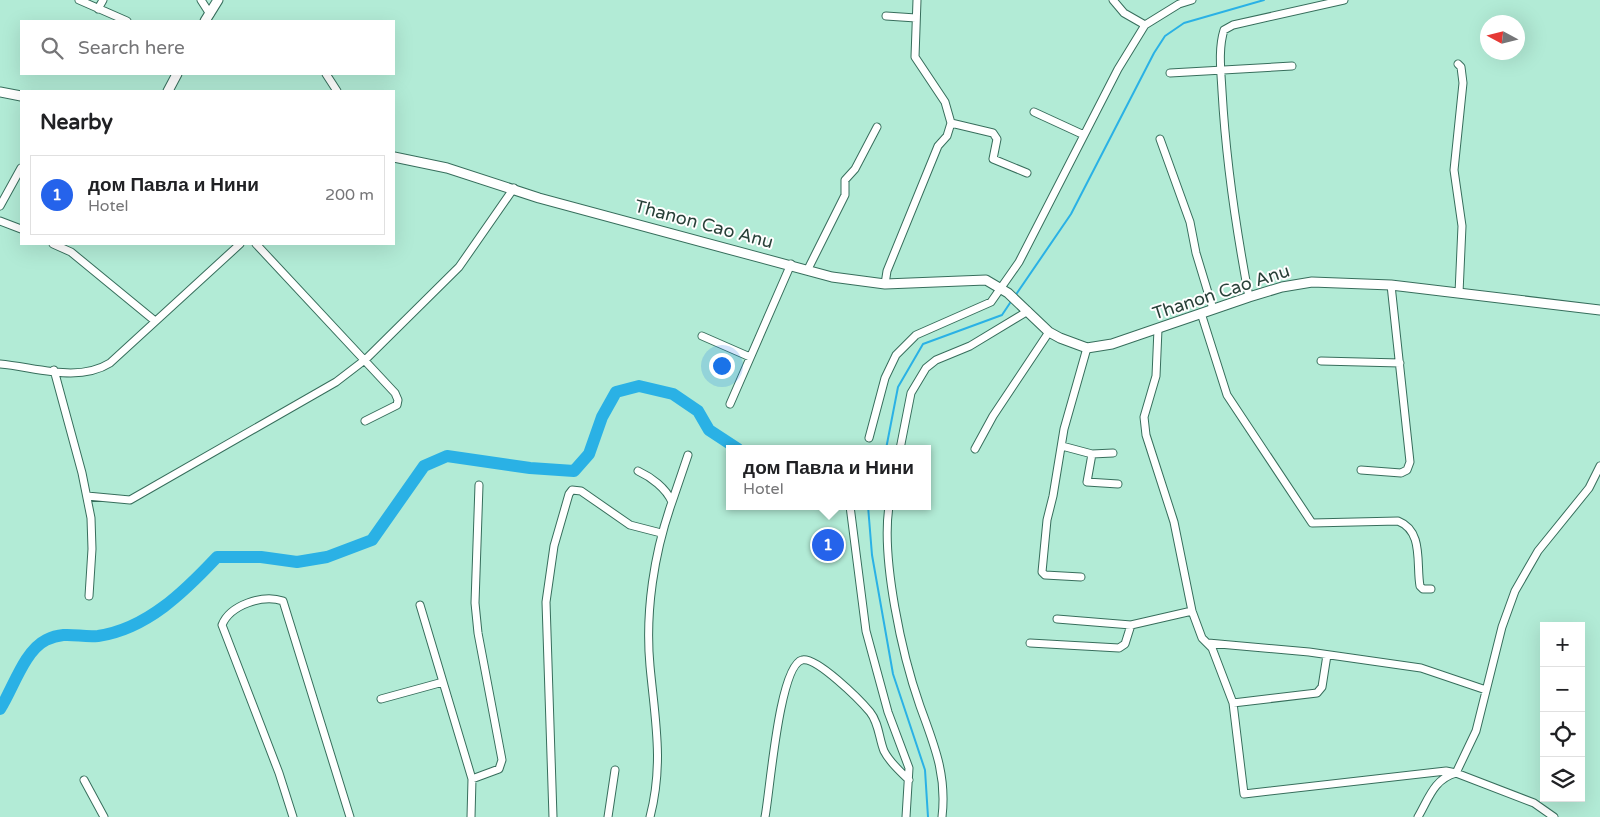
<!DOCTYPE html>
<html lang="en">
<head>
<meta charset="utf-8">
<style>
  :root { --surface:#fff; --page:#f2f2f2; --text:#202124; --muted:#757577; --line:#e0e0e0; --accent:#2563eb }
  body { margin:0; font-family:"Varela Round",sans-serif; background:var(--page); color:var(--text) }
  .controls { position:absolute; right:15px; bottom:15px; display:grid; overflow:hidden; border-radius:0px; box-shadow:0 5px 20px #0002 }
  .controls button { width:45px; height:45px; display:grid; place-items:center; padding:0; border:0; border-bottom:1px solid var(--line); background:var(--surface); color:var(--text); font:25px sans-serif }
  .compass { position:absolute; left:1480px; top:15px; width:45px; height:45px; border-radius:50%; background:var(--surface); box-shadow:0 5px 20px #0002; rotate:277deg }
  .you { position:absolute; left:721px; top:365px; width:18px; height:18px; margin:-12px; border:4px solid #fff; border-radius:50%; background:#1a73e8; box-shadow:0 0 0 8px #1a73e833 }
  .badge { display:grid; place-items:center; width:32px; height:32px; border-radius:50%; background:var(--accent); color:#fff; font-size:16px; font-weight:700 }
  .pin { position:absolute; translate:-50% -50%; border:2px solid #fff; box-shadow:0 1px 5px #0006 }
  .popup { position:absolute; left:726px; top:445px; width:205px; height:65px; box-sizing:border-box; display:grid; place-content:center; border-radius:0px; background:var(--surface); filter:drop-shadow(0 1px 4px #0005); font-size:16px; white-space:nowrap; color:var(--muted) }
  .popup b { font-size:19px; color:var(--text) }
  .popup::after { content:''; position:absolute; left:50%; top:100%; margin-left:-10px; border:10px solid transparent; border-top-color:var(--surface) }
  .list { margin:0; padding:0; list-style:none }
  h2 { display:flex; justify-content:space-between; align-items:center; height:65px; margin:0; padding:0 20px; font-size:21px }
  h2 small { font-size:16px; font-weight:400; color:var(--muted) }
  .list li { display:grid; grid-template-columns:32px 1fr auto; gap:15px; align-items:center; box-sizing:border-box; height:80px; margin:0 10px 10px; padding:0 10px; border:1px solid var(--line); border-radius:0px }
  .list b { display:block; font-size:19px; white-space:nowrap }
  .list p { margin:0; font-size:16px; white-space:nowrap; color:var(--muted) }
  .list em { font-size:16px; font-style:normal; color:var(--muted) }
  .icon { flex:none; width:28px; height:28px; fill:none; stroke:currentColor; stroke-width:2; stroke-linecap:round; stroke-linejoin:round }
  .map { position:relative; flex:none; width:1600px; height:817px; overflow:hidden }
  .search { position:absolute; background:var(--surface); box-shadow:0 5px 20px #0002; left:20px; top:20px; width:375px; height:55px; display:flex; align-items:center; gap:12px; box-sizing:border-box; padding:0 18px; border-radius:0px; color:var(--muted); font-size:19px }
  .panel { position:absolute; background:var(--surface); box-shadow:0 5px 20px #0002; left:20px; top:90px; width:375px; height:155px; border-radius:0px }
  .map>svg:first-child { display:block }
</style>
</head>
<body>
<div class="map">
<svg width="1600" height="817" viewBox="0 0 1600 817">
  <rect width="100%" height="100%" fill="#b2ebd6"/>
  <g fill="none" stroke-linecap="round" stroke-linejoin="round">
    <path stroke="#2ab1e5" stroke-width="2" d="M 1015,296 L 1071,214 L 1154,53 L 1165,36 L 1184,23 L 1264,0
      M 886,449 L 898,387 L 923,344 L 1002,315 L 1012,300
      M 868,506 L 872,555 L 893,674 L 925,770 L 928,817"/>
    <path stroke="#2ab1e5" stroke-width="12" d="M 0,709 C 13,689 24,651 46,640 C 66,630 79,638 98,636 C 147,629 185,591 217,557 L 261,557 L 297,562 L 327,557 L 372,540 L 424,466 L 447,456 L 530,468 L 574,471 L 589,454 L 602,417 L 616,392 L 639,386 L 673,394 L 698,411 L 709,430 L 738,449"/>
    <g stroke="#376e5c" stroke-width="9">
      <path id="minor" d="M 79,0 L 127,21
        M 201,0 L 210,14
        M 1113,0 L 1124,13 L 1145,25
        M 98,9 L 103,0
        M 886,16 L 916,18
        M 1458,64 L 1461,67 L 1463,83 L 1454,170 L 1462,226 L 1459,293
        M 1170,73 L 1292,66
        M 326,74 L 337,91
        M 1034,112 L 1084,135
        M 951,123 L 993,133 L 997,139 L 993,159 L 1027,173
        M 1160,139 L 1190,222 L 1196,253 L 1213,309
        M 0,206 L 21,168
        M 0,221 L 21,229
        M 53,244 L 71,252 L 155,321
        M 256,244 L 395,393 L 398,400 L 397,405 L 365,421
        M 808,269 L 845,195 L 845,180 L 855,169 L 877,127
        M 885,284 L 887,271 L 938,146 L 947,136 L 951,123 L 945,102 L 915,57 L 917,0
        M 1249,297 C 1236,229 1226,161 1222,91 C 1221,72 1218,49 1224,30 L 1233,25 L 1344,0
        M 1201,313 L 1227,395 L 1312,523 L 1398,521 C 1424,531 1416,564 1420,586 L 1423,589 L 1431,589
        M 1158,329 L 1156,376 L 1144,417 L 1146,435 L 1174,522 L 1192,611 L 1202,638 L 1212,648 L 1233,703 L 1244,794 L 1446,771 L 1456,773 L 1534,803 L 1554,817
        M 702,336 L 750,357
        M 1321,361 L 1400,363
        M 0,364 C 35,367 78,383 110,363 L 240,244
        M 54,370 L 82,473 L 91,518 L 92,549 L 89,596
        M 730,404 L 791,264
        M 869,438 L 885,378 L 896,355 L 916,335 L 991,302 L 1019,262 L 1118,69 L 1145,25 L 1179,4 L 1192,0
        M 1062,446 L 1092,454 L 1113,453
        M 900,449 L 911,393 L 926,368 L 936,360 L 970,346 L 1028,311
        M 975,449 L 993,416 L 1049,332
        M 1092,454 L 1087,482 L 1118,484
        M 1361,470 L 1401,473 L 1407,470 L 1410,462 L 1391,285
        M 638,471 C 651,477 666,488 672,502 C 654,553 645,612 650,666 C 655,720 664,763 650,817
        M 87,496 L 130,500 L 336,382 L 366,359 L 459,267 L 514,188
        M 672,502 L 688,455
        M 850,506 L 866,631 L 888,712 L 909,768 L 906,817
        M 889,506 C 881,559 902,655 920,706 C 934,745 947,774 942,817
        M 1081,577 L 1045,575 L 1042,572 L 1047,520 L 1053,496 L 1064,429 L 1087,348
        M 420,605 L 472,779 L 471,817
        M 1057,619 L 1131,625 L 1192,611
        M 1030,643 L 1119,648 L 1125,644 L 1131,625
        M 1208,643 L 1309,652 L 1421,668 L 1486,690
        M 381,699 L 443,682
        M 1233,703 L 1317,693 L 1322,687 L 1327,655
        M 472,779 L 499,769 L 502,760 L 478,633 L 475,603 L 479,485
        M 84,780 L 104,817
        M 293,817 L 279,773 L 222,625 C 230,605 263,594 283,601 L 350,817
        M 553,817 L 546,602 L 554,546 L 569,494 L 572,490 L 581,491 L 630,525 L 661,533
        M 608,817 L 615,770
        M 765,817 C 770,792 779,666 802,660 C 816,656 860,700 870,712 C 879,723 879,739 884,751 C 890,763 900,771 909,780
        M 1418,817 C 1429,798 1434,779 1456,773 L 1476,731 L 1502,627 L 1515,591 L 1538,551 L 1589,488 L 1600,466"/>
    </g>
    <g stroke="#376e5c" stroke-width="11">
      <path id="tertiary" d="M 205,21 L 218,0
        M 168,91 L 177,74
        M 0,92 L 21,96
        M 394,157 L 447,168 L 539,198 L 832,277 L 885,284 L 986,280 L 1008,293 L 1049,332 L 1060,338 L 1087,348 L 1112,344 L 1249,297 L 1282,287 L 1312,282 L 1391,285 L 1600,310"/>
    </g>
    <use href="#minor" stroke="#fff" stroke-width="7"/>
    <use href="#tertiary" stroke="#fff" stroke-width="9"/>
  </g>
  <g text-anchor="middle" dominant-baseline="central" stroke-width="4" stroke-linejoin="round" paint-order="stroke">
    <g font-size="18" fill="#284038" stroke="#fefefe">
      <text transform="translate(704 224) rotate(15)">Thanon Cao Anu</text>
      <text transform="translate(1221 292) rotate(-18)">Thanon Cao Anu</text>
    </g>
  </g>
</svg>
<div class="controls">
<button>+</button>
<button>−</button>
<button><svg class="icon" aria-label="locate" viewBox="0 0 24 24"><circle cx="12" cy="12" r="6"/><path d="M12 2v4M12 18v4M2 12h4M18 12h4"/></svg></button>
<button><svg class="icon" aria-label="layers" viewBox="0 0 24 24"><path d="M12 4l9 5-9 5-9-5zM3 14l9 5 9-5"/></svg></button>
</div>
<svg class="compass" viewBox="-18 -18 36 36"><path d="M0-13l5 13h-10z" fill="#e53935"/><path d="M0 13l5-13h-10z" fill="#757577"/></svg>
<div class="you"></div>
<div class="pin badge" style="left:828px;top:545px">1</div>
<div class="popup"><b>дом Павла и Нини</b>Hotel</div>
<div class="search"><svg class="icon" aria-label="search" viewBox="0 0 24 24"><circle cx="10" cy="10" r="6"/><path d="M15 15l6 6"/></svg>Search here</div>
<section class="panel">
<h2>Nearby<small></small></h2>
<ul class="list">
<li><span class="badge">1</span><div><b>дом Павла и Нини</b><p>Hotel</p></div><em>200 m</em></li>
</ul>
</section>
</div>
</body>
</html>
